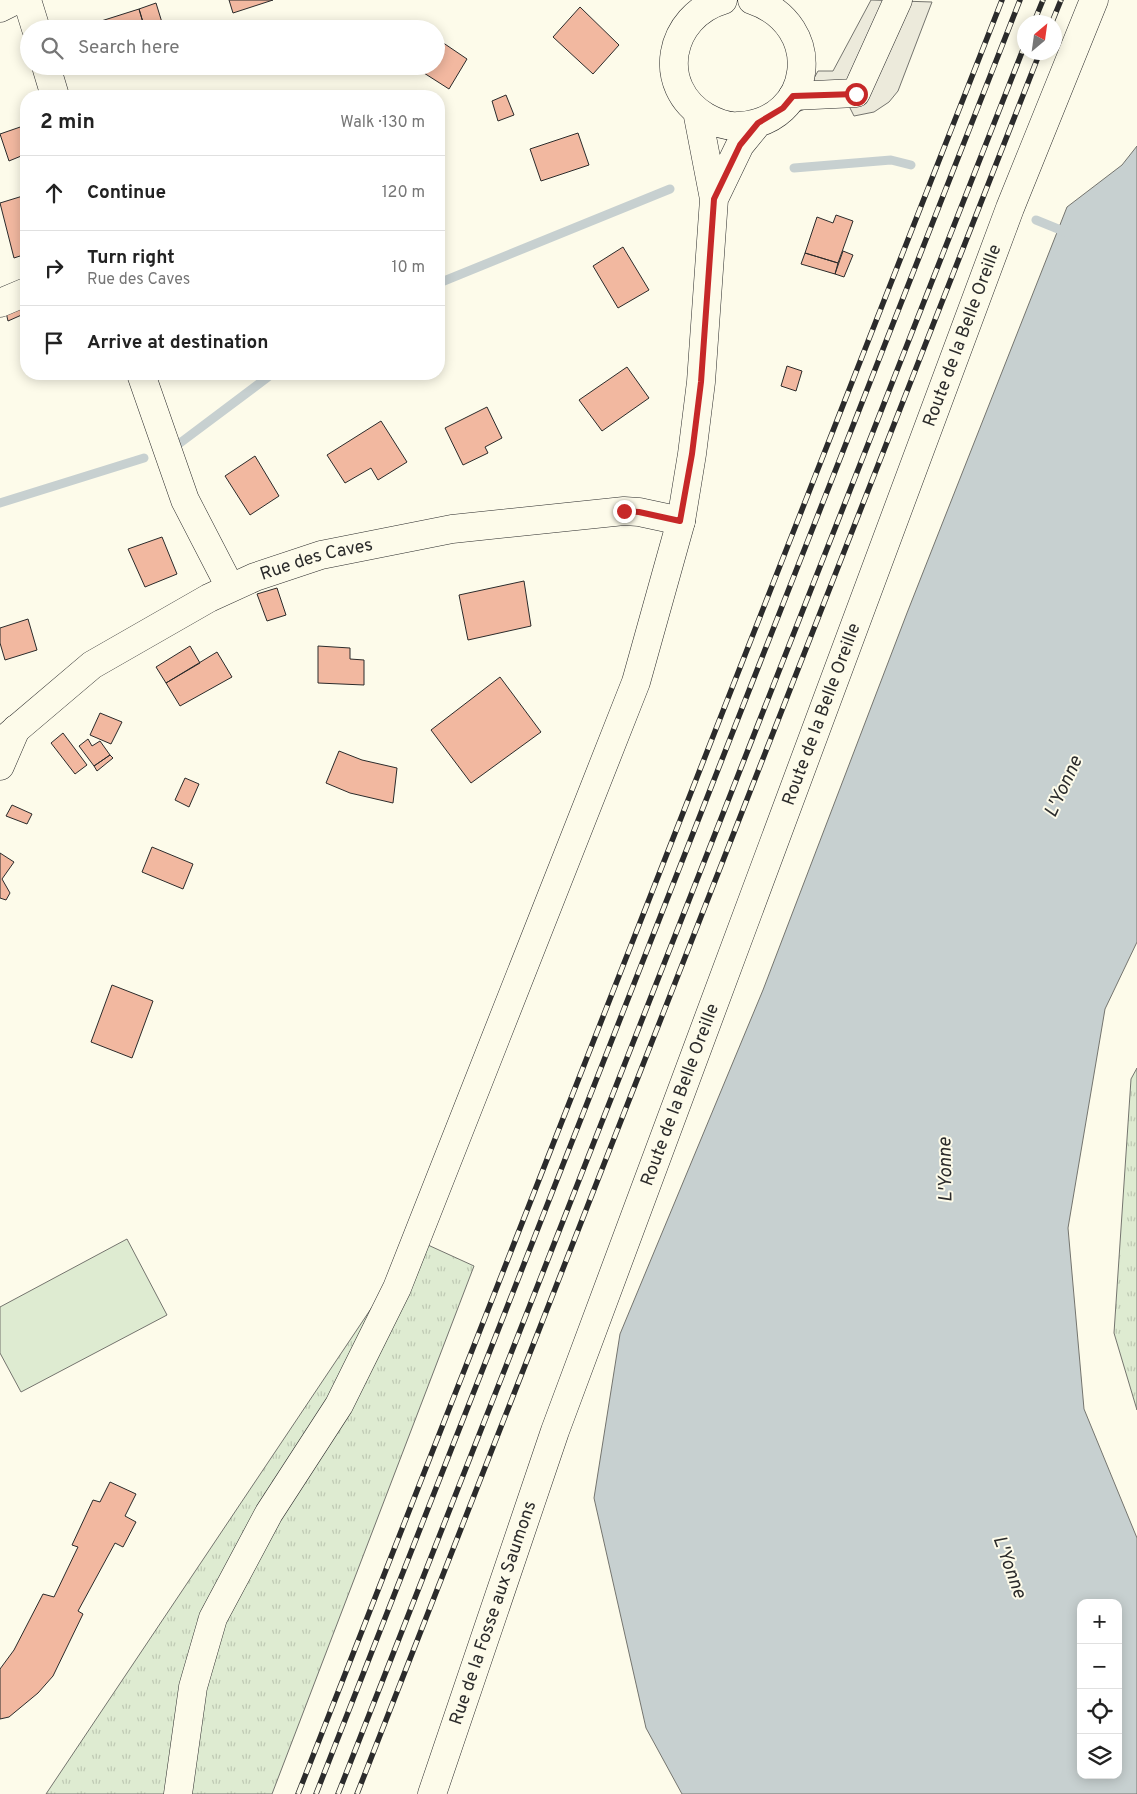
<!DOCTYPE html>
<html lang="en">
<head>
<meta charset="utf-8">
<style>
  :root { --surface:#fff; --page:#f2f2f2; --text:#222; --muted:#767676; --line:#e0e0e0 }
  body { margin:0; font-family:Overpass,sans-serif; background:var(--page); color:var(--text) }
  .controls { position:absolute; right:15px; bottom:15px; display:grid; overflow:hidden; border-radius:10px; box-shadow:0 2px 12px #0003 }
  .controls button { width:45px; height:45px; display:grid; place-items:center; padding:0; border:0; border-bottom:1px solid var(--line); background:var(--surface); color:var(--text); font:25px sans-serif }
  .compass { position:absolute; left:1017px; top:15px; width:45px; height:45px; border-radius:50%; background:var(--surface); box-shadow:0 2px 12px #0003; rotate:29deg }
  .stop { position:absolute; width:15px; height:15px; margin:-11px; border:4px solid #c62828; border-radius:50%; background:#fff }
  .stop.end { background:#c62828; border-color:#fff; box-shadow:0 1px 5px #0008 }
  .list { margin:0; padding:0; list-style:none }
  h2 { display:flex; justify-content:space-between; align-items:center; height:65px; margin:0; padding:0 20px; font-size:21px }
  h2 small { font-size:16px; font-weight:400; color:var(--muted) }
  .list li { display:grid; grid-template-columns:32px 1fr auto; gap:15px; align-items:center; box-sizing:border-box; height:75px; padding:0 20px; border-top:1px solid var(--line) }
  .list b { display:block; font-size:19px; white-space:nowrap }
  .list p { margin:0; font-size:16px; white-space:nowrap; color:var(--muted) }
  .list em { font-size:16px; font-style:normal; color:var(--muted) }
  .icon { flex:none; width:28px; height:28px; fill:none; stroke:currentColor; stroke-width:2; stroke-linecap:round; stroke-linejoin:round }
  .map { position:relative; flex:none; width:1137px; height:1794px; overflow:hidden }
  .search { position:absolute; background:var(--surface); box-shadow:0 2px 12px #0003; left:20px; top:20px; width:425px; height:55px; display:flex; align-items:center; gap:12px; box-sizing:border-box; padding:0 18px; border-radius:28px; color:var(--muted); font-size:19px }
  .panel { position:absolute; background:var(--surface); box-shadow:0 2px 12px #0003; left:20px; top:90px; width:425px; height:290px; border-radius:20px }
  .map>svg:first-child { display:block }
</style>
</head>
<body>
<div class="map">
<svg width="1137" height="1794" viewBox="0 0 1137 1794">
  <defs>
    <pattern id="grass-tufts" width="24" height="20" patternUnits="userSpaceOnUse" patternTransform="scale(1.25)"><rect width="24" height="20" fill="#deebd1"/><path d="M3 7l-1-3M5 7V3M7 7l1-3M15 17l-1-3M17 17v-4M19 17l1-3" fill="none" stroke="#bfcab4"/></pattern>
  </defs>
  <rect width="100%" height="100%" fill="#fdfbea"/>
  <path fill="url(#grass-tufts)" stroke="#74746e" d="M 1137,1068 L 1137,1410 L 1114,1333 L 1131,1079 Z
    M 417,1240 L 474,1266 L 272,1794 L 46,1794 Z"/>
  <path fill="#deebd1" stroke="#74746e" d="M 127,1239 L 167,1315 L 21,1392 L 0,1353 L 0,1307 Z"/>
  <path fill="#eceadb" stroke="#74746e" d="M 871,0 L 932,2 L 898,91 L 889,102 L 874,112 L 854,116 L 843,94 L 795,113 L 818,71 L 833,71 Z"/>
  <path fill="#c7d0d0" stroke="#74746e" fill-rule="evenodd" d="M 1137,146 L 1137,942 L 1105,1009 L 1068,1228 L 1084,1409 L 1137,1538 L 1137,1794 L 682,1794 L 646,1728 L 594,1498 L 620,1334 L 763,990 L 907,613 L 1067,207 L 1122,165 ZM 1081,1603 L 1118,1603 L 1118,1775 L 1081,1775 Z"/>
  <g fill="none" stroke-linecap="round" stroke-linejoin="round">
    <path stroke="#c7d0d0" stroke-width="9" d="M 794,168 L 891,160 L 911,165
      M 1036,220 L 1068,233
      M 439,283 L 670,189
      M 180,443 L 272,374
      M 0,503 L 144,458"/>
  </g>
  <path fill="#f2b8a0" stroke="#2b2b2b" d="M 229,0 L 273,0 L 233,13 Z
    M 156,3 L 164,29 L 145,29 L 139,9 Z
    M 580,7 L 619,45 L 593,74 L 553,37 Z
    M 139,9 L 145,29 L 100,29 L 98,22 Z
    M 436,38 L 467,59 L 449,89 L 413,66 L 436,66 Z
    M 506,95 L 514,115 L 498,121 L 492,101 Z
    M 26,125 L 26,154 L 9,161 L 0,134 Z
    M 578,133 L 589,165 L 541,181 L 530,149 Z
    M 26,195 L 26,254 L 14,258 L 0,203 Z
    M 836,215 L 853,221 L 838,263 L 805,253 L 817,217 L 833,223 Z
    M 623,247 L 649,290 L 618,308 L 593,266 Z
    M 843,251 L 853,255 L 844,277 L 835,274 Z
    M 805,253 L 838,263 L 835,274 L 801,264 Z
    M 26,299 L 26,313 L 8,321 L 5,308 Z
    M 787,366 L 802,371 L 796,391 L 781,386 Z
    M 627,367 L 649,398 L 602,431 L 579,400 Z
    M 487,407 L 502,438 L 485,447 L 488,453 L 463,465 L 445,428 Z
    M 381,421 L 407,462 L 378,480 L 371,468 L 345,483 L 327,455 Z
    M 255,456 L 279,496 L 250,515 L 225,476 Z
    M 162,537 L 177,574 L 145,587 L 128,549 Z
    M 524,581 L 531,626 L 468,640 L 459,595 Z
    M 277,588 L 286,615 L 267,621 L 257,594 Z
    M 28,619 L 37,650 L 5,660 L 0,643 L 0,628 Z
    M 190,646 L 200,663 L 166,683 L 156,667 Z
    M 318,646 L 350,648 L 350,659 L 364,660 L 364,685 L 318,683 Z
    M 217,652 L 232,677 L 180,706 L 166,683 Z
    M 500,677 L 541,732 L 471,783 L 431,730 Z
    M 100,713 L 122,722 L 111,744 L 90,735 Z
    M 63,733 L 87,765 L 75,774 L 51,743 Z
    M 88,739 L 92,746 L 100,741 L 110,755 L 94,766 L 79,746 Z
    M 339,751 L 362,760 L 397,768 L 393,803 L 350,793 L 326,783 Z
    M 110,755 L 113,758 L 97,771 L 94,766 Z
    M 185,778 L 199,784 L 189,807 L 175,800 Z
    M 12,805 L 32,814 L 27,824 L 6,816 Z
    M 152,847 L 193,864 L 183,889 L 142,872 Z
    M 0,853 L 14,862 L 2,879 L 10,893 L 6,900 L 0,898 Z
    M 112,985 L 153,1001 L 132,1058 L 91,1042 Z
    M 110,1482 L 136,1494 L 125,1516 L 136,1522 L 123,1547 L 115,1543 L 78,1611 L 83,1614 L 53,1676 L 38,1693 L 9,1717 L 0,1719 L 0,1669 L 14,1650 L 43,1594 L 54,1597 L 78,1547 L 72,1545 L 93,1500 L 100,1502 Z"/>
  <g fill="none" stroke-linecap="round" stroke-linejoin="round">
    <g stroke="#2b2b2b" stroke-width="29">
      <g id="minor">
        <path d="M 27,0 L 36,29"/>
        <path d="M 0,8 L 16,0"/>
        <path d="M 46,66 L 55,96"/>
        <path d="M 793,96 L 856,93 L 898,0"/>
        <path d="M 0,303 L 26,292"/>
        <path d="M 141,374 L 185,500 L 230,587"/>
        <path id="s1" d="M 0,743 L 92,665 L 209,598 L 255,577 L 321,555 L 452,529 L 624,511 L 639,512 L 681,521"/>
        <path d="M 0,766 L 16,729"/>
        <path id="s2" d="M 432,1794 L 555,1431 L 1010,208 L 1094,0"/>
      </g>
    </g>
    <g stroke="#2b2b2b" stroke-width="29">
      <path id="major" d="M 723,0 C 669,16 654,86 706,117 C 715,122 727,127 738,126 C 814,123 826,25 752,0
        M 714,199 L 740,145 L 758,123
        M 178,1794 L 193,1687 L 213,1618 L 269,1513 L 339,1405 L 397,1288 L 636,682 L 681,521 L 692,454 L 701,382 L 714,199 L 697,111"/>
    </g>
    <use href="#minor" stroke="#fdfbea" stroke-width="28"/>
    <use href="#major" stroke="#fdfbea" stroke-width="28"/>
    <g stroke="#2b2b2b" stroke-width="5.5">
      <path id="rail" d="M 1034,22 L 1043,0
        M 1052,22 L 1061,0
        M 298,1794 L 1002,0
        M 316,1794 L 1020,0
        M 338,1794 L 1024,47
        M 357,1794 L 1040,52"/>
    </g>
    <use href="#rail" stroke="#fdfbea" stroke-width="4" stroke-dasharray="11" stroke-linecap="butt"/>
  </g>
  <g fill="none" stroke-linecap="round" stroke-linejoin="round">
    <path stroke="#c62828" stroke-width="6" d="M 624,511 L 639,512 L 680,521 L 692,454 L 701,382 L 714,199 L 740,145 L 758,123 L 783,108 L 793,96 L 856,94"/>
  </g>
  <g text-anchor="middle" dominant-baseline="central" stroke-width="4" stroke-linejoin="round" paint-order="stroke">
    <g font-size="18" fill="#2b2b2b" stroke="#fdfbea">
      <text stroke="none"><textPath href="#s2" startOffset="1552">Route de la Belle Oreille</textPath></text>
      <text stroke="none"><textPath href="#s1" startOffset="370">Rue des Caves</textPath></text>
      <text stroke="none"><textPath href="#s2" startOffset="1148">Route de la Belle Oreille</textPath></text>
      <text stroke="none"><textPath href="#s2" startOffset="742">Route de la Belle Oreille</textPath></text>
      <text stroke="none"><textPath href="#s2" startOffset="191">Rue de la Fosse aux Saumons</textPath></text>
    </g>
    <g font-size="19" font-style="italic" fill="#2b2b2b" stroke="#fdfbea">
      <text transform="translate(1064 787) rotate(-65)">L'Yonne</text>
      <text transform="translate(946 1170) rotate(-91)">L'Yonne</text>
      <text transform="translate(1009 1567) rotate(70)">L'Yonne</text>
    </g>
  </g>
</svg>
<div class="controls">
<button>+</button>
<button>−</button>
<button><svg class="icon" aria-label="locate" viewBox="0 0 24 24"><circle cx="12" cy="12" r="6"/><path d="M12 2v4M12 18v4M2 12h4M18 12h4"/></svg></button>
<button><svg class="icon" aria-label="layers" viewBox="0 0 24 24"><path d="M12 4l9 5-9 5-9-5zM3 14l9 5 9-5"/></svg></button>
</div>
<svg class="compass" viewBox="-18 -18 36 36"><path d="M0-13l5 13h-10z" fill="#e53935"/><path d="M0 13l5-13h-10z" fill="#767676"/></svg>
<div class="stop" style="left:856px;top:94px"></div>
<div class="stop end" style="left:624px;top:511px"></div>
<div class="search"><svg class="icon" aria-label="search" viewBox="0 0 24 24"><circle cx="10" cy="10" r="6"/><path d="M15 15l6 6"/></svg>Search here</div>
<section class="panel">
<h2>2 min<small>Walk · 130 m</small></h2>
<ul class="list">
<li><svg class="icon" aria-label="ahead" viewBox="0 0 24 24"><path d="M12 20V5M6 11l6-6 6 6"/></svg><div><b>Continue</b></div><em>120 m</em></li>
<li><svg class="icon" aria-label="right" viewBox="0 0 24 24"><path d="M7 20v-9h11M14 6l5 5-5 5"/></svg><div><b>Turn right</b><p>Rue des Caves</p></div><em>10 m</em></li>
<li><svg class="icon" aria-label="arrive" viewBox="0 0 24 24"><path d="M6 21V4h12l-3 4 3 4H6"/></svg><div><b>Arrive at destination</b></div></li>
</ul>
</section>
</div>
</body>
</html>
